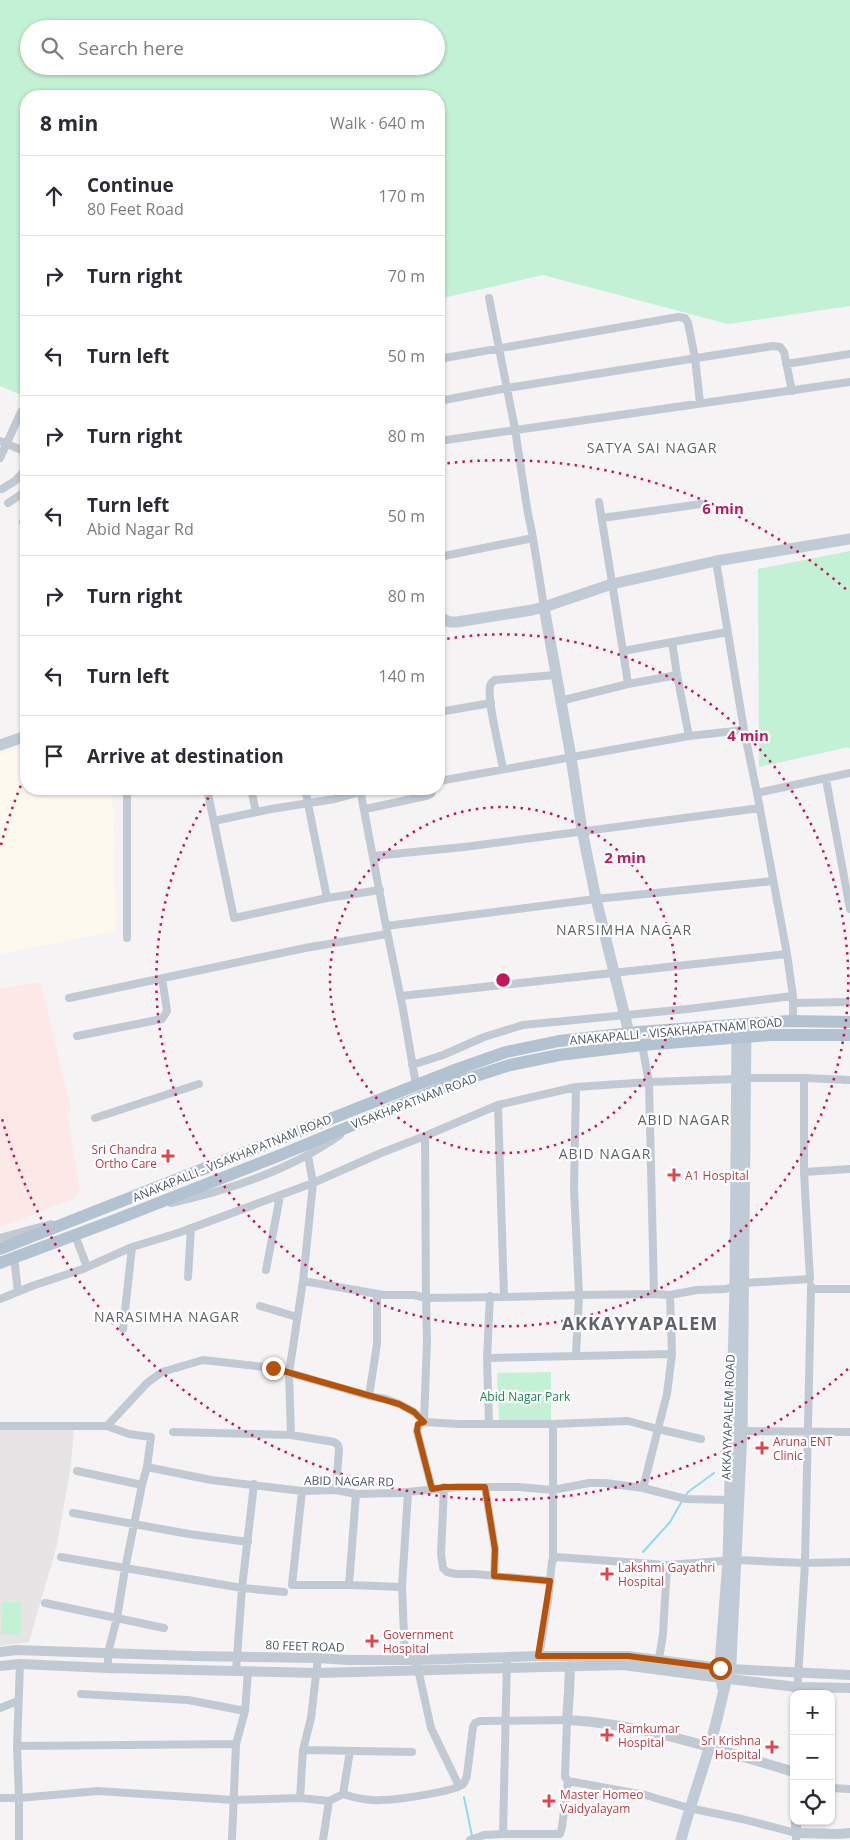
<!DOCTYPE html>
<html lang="en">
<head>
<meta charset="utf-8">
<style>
  :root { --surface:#fff; --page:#f7f7f7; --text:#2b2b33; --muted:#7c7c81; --line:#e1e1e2 }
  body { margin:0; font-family:"Open Sans",sans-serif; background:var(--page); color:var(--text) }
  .controls { position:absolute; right:15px; bottom:15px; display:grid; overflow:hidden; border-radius:10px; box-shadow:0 1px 4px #0004 }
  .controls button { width:45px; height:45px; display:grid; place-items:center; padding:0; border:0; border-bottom:1px solid var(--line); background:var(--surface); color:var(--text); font:25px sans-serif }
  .stop { position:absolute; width:15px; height:15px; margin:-11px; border:4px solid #b45309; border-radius:50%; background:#fff }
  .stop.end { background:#b45309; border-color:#fff; box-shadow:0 1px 5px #0008 }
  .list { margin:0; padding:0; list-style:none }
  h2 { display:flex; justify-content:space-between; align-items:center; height:65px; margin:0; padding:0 20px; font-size:21px }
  h2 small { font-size:16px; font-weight:400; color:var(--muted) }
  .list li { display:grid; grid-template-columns:32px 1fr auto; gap:15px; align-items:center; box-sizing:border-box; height:80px; padding:0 20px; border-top:1px solid var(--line) }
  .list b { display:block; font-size:19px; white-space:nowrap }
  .list p { margin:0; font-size:16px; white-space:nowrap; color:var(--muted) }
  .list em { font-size:16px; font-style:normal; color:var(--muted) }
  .icon { flex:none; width:28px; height:28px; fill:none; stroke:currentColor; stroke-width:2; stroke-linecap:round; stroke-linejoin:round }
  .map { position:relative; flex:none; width:850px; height:1840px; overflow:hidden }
  .search { position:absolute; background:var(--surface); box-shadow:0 1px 4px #0004; left:20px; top:20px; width:425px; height:55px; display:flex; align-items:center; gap:12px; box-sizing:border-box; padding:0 18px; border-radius:28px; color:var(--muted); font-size:19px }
  .panel { position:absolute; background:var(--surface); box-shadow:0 1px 4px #0004; left:20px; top:90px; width:425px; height:705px; border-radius:20px }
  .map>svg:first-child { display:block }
</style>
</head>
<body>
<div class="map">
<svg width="850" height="1840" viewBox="0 0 850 1840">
  <rect width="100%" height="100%" fill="#f5f3f3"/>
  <path fill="#fdf9ef" d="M 26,746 L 26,789 L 112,789 L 116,931 L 0,954 L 0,754 Z"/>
  <path fill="#e6e4e5" d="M 0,1429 L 74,1429 L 71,1465 L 57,1545 L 29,1642 L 0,1646 Z"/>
  <path fill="#fce8e6" d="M 35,983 L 41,983 L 71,1110 L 67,1116 L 80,1188 L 75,1198 L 0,1227 L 0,989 Z"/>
  <path fill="#c3f1d5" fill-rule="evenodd" d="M 0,0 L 850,0 L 850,306 L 728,324 L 543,275 L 439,299 L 439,96 L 26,96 L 26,397 L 0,386 ZM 29,29 L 436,29 L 436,66 L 29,66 Z
    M 850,551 L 850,749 L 849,747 L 759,767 L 758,569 Z
    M 551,1372 L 551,1420 L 499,1420 L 497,1373 Z
    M 2,1602 L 21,1602 L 21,1635 L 1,1634 Z"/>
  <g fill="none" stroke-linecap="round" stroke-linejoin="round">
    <path stroke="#90daee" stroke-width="2" d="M 685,1497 L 688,1492 L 714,1473
      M 643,1552 L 670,1522 L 682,1501
      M 464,1797 L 472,1836"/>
    <path stroke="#c1cad2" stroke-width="8" d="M 489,298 L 515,429 L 527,508 L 533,538 L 544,607
      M 439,359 L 678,317 L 685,318 L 688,323 L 695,358 L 700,403
      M 786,364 L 850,354
      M 439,401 L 507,388 L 773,346 L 780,347 L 784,352 L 792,391
      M 0,441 L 26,452
      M 439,441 L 850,382
      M 0,458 L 21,412
      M 2,489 L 15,481 L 26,469
      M 599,502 L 623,651
      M 8,503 L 26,491
      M 602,518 L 701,504
      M 23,522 L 26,520
      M 439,557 L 533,538
      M 716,561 L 744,730 L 757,793 L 787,954 L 793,996 L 793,1021
      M 677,675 L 672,642 L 728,632
      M 628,684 L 623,651 L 672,642
      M 560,701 L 628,684 L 677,675 L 689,736
      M 439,712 L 491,703
      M 503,769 C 500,750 487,702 490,686 C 491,682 492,682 495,680 L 555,675
      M 826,779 L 850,909
      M 439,781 L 689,736 L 744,730
      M 207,789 L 234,918 L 327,898 L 380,890
      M 251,789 L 256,812
      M 305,789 L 327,898
      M 360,789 L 386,926 L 403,1009 L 416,1085
      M 757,793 L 850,773
      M 365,809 L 426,796 L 431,794 L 433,789
      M 214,821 L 271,809 L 335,799 L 361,792
      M 373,856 L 464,847 L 760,808
      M 386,926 L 596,899 L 773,881
      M 127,938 L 127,789
      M 401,996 L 787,954
      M 69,998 L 305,948 L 387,934
      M 794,1003 L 850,1002
      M 77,1036 L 162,1019 L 167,1011 L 162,978
      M 642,1045 L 649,1082 L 654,1294 L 670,1295 L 697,1290 L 726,1289 L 744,1283 L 810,1279 L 804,1172 L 850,1169
      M 412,1065 L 443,1055 L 484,1037 L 523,1025 L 688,1009 L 793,996
      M 746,1078 L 804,1078 L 804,1172
      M 804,1078 L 850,1080
      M 498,1105 L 425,1136 L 426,1298 L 504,1297
      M 95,1118 L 199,1084
      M 171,1203 C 231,1190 290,1170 340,1135
      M 75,1235 L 87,1267
      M 0,1238 L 51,1224
      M 14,1257 L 18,1292
      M 266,1270 L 280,1196
      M 188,1277 L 191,1228
      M 303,1281 L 313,1183 L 308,1156
      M 811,1286 L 811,1289 L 850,1289
      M 654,1294 L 579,1295 L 574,1189 L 576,1087 L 649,1082 L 737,1079
      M 670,1295 L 672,1354 L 667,1394 L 658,1429 L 701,1439
      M 490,1296 L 487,1358 L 672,1354
      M 0,1299 L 32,1286 L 83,1269 L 132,1247 L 178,1233 L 313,1183 L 381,1153 L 425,1136
      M 260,1306 L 297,1317
      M 123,1329 L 132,1247
      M 576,1356 L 579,1295 L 504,1297 L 498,1105 L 576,1087
      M 487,1358 L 489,1424
      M 369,1396 L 377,1344 L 377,1294
      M 553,1424 L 628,1421 L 658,1429 L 643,1488
      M 0,1426 L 107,1426 L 129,1434 L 151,1437 L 147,1467 L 142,1485 L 125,1569 L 117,1618 L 108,1653 L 108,1668
      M 107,1426 L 147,1383 L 162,1372 L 203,1360 L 273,1368 L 369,1396 L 386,1399 L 399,1404 L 414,1412 L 424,1422 L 419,1424 L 417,1431 L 432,1489
      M 742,1431 L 850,1432
      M 173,1432 L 291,1435 L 334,1442 L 338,1445 L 339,1449 L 336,1490
      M 291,1435 L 289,1373 L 303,1281 L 384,1295 L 414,1295 L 426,1298 L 427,1341 L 424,1422 L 459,1424 L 553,1424 L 553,1559
      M 147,1467 L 211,1480 L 302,1491 L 336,1490 L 356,1494 L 397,1493 L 458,1487 L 519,1487 L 553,1490 L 589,1483 L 605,1483 L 643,1488 L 686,1499 L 729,1500
      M 77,1471 L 142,1485
      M 444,1487 L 441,1554 L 443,1568 L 447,1572 L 456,1574 L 475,1574 L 550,1581
      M 485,1487 L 495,1549 L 494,1576
      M 302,1491 L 292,1585 L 349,1585
      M 356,1494 L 349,1585 L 402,1587 L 408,1492
      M 73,1513 L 189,1534 L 248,1542
      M 61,1557 L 242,1588 L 284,1592
      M 402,1587 L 405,1660
      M 45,1603 L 164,1628
      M 539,1656 L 548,1601 L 552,1561 L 556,1557 L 667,1565 L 736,1560 L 805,1563 L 811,1289
      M 416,1660 L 431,1728 L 459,1786
      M 658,1665 L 663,1634 L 667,1565
      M 236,1671 L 242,1588 L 254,1484
      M 81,1694 L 188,1700 L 245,1711
      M 797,1694 L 805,1563 L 850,1562
      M 0,1708 L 18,1701
      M 17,1746 L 236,1744
      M 303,1750 L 412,1752
      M 831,1788 L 850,1789
      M 343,1794 C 355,1798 368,1801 381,1800 C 396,1800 451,1792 462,1785 C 465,1783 466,1779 467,1775 L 473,1727 L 475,1723 L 480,1721 L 567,1720 L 565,1777 L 568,1781 L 645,1795 L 689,1808 L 742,1819 L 796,1833 L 796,1840
      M 0,1798 L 19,1798 L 98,1791 L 234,1800 L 300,1798 L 329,1801 L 323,1840
      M 300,1798 L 303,1750 L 311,1718 L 318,1658
      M 329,1801 L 343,1794 L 350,1751
      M 503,1834 L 560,1834 L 562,1827 L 568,1781
      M 19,1840 L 19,1798 L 17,1746 L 20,1664
      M 232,1840 L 236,1744 L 245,1711 L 248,1671
      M 470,1840 L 484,1835 L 503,1834 L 507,1657"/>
    <path stroke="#c1cad2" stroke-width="10" d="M 0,1652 L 16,1650 L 192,1656 L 318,1658 L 348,1660 L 416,1660 L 539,1656 L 628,1656 L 729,1669 L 850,1675
      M 0,1666 L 20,1664 L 108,1668 L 317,1673 L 623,1665 L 721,1678 L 797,1687 L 850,1688
      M 570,1666 L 569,1692 L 567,1720 C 644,1724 720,1750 794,1772
      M 796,1821 L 796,1833 L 838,1834 L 850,1833"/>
    <path stroke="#c1cbd6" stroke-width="11" d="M 544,607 L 571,757 L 582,830 L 596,899 L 629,1033
      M 439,617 L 450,622 L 457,622 L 532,610 L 544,607 L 612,584 L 716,561 L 850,539
      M 0,745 L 26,736
      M 722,1686 L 720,1663 L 728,1561 L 735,1287 L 737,1030
      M 681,1840 C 689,1809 700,1779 709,1748 C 718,1720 723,1690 731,1662 L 742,1431 L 746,1029"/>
    <path stroke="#b3c2d1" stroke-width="12" d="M 0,1249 L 452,1071 L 506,1052 L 559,1041 L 639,1032 L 746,1024 L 790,1021 L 850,1022
      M 0,1263 L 115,1220 L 283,1154 L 454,1083 L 510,1065 L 559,1055 L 642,1045 L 770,1035 L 850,1035"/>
  </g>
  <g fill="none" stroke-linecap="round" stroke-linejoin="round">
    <path stroke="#b45309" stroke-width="6" d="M 273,1368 L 399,1404 L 414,1412 L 424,1422 L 418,1424 L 417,1431 L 432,1489 L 444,1487 L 485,1487 L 495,1549 L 494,1576 L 550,1581 L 538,1656 L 628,1656 L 720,1668"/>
  </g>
  <g fill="none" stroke="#c2185b" stroke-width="2.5" stroke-dasharray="2.5 5">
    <circle cx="503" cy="980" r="173"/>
    <path d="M440 640A346 346 0 1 1 214 789"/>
    <path d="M848 1369A520 520 0 0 1 1 1115M1 845A520 520 0 0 1 26 773M440 464A520 520 0 0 1 848 591"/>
  </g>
  <g fill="#e0444e" stroke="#fff" stroke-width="2">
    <path d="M165.5 1148.5h5v5h5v5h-5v5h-5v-5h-5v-5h5z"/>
    <path d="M671.5 1167.5h5v5h5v5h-5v5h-5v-5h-5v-5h5z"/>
    <path d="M759.5 1440.5h5v5h5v5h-5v5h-5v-5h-5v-5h5z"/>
    <path d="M604.5 1566.5h5v5h5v5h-5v5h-5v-5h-5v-5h5z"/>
    <path d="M369.5 1633.5h5v5h5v5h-5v5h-5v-5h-5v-5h5z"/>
    <path d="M604.5 1727.5h5v5h5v5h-5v5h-5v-5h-5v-5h5z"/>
    <path d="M769.5 1739.5h5v5h5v5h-5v5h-5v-5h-5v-5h5z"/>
    <path d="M546.5 1793.5h5v5h5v5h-5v5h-5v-5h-5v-5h5z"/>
  </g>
  <g text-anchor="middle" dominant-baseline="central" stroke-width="4.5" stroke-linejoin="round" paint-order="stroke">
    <g font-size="12" fill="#4a5661" stroke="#fff">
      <text transform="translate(676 1031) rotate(-5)">ANAKAPALLI - VISAKHAPATNAM ROAD</text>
      <text transform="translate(414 1101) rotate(-21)">VISAKHAPATNAM ROAD</text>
      <text transform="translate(232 1158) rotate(-22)">ANAKAPALLI - VISAKHAPATNAM ROAD</text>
      <text transform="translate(728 1417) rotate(-88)">AKKAYYAPALEM ROAD</text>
      <text transform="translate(349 1481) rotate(1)">ABID NAGAR RD</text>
      <text transform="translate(305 1646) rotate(2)">80 FEET ROAD</text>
    </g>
    <g font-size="12" fill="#be3a42" stroke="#fff" text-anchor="start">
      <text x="157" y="1149" text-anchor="end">Sri Chandra<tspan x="157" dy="14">Ortho Care</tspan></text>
      <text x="685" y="1175">A1 Hospital</text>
      <text x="773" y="1441">Aruna ENT<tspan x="773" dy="14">Clinic</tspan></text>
      <text x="618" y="1567">Lakshmi Gayathri<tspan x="618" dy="14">Hospital</tspan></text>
      <text x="383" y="1634">Government<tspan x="383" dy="14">Hospital</tspan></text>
      <text x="618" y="1728">Ramkumar<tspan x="618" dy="14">Hospital</tspan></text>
      <text x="761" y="1740" text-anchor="end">Sri Krishna<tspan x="761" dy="14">Hospital</tspan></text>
      <text x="560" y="1794">Master Homeo<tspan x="560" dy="14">Vaidyalayam</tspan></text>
    </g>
    <g font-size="12" fill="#17864f" stroke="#fff">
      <text x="525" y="1396">Abid Nagar Park</text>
    </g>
    <g font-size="14" letter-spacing="1" fill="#5f6368" stroke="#fff">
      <text x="652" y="447">SATYA SAI NAGAR</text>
      <text x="624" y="929">NARSIMHA NAGAR</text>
      <text x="684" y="1119">ABID NAGAR</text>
      <text x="605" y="1153">ABID NAGAR</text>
      <text x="167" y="1316">NARASIMHA NAGAR</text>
    </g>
    <g font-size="18" font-weight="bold" letter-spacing="1" fill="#5f6368" stroke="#fff">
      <text x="640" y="1323">AKKAYYAPALEM</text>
    </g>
  </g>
  <circle cx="503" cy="980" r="8" fill="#c2185b" stroke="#fff" stroke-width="2.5"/>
  <g font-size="15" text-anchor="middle" font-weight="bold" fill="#c2185b" stroke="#fff" stroke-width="4.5" stroke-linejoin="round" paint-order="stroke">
    <text x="723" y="514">6 min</text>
    <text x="748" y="741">4 min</text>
    <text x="625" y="863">2 min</text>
  </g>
</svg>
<div class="controls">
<button>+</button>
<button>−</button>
<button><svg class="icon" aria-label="locate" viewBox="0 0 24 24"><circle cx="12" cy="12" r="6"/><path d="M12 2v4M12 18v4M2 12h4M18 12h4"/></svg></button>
</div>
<div class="stop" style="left:720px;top:1668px"></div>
<div class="stop end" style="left:273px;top:1368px"></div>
<div class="search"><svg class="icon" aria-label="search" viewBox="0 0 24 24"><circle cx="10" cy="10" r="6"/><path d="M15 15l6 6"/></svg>Search here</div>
<section class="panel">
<h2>8 min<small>Walk · 640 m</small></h2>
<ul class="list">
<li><svg class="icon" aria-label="ahead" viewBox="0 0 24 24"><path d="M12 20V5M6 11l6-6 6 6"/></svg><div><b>Continue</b><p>80 Feet Road</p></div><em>170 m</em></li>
<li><svg class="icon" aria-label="right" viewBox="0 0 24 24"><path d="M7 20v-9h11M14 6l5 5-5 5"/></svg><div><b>Turn right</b></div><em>70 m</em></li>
<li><svg class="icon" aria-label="left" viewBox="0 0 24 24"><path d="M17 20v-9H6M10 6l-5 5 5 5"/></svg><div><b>Turn left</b></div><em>50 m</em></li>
<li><svg class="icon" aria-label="right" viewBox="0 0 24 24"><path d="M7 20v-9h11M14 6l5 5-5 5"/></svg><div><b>Turn right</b></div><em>80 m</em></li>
<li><svg class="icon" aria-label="left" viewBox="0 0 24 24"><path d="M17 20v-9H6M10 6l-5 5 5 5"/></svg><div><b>Turn left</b><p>Abid Nagar Rd</p></div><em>50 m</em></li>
<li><svg class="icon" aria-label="right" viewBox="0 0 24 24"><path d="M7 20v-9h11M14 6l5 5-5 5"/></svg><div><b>Turn right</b></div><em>80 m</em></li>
<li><svg class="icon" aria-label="left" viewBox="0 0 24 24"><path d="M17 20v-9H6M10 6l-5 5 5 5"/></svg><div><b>Turn left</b></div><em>140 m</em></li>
<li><svg class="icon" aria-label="arrive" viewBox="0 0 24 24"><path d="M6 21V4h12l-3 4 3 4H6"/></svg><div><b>Arrive at destination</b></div></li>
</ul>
</section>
</div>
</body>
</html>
